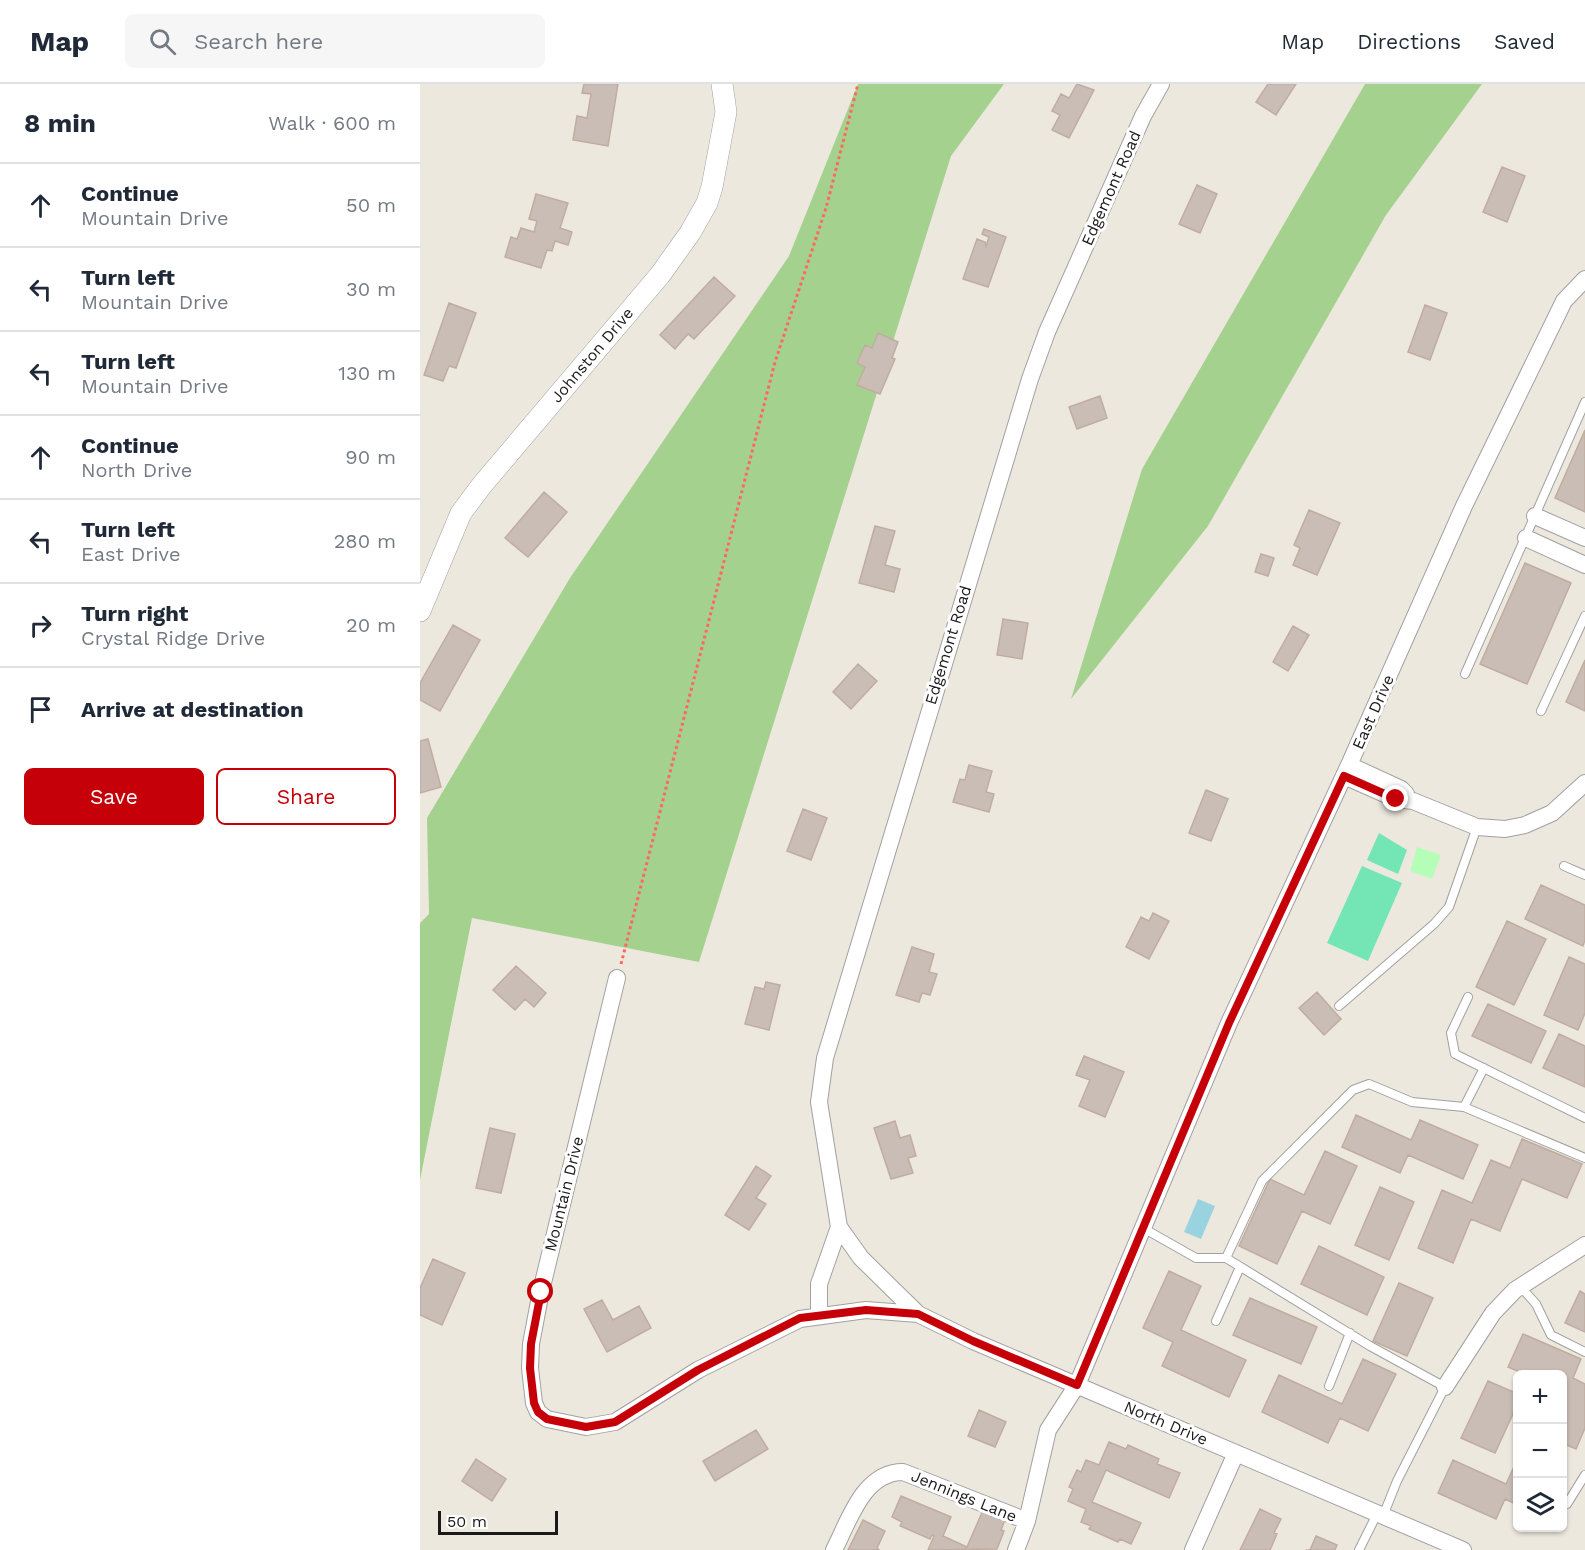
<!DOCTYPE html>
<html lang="en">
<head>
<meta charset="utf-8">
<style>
  :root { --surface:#fff; --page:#f6f6f7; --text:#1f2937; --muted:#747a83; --line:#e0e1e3; --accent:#c50008 }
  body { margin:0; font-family:"Work Sans",sans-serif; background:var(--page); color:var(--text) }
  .controls { position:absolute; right:18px; bottom:18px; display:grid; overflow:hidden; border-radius:9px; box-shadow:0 2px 4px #0004 }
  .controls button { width:54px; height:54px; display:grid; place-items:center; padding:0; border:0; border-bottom:2px solid var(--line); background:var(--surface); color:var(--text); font:30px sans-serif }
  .scale { position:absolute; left:18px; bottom:15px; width:120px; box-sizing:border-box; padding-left:6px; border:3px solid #1a1a1a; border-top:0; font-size:16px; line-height:21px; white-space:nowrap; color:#1a1a1a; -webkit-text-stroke:4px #fff; paint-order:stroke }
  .stop { position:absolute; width:18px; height:18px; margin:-14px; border:4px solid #c50008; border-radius:50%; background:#fff }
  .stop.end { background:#c50008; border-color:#fff; box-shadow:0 2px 6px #0008 }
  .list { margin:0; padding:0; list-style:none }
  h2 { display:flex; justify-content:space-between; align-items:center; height:78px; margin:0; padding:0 24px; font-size:26px }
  h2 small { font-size:20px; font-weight:400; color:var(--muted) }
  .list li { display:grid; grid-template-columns:39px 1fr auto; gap:18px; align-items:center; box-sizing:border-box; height:84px; padding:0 24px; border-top:2px solid var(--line) }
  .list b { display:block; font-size:22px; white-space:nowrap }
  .list p { margin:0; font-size:20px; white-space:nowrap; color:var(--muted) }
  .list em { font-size:20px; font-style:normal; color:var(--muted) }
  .actions { display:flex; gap:12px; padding:18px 24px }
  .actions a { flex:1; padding:14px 0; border:2px solid var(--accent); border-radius:9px; text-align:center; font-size:21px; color:var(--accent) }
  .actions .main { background:var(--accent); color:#fff }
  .icon { flex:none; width:33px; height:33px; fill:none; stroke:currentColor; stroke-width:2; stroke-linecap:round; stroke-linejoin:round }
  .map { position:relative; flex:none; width:1165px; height:1466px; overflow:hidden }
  header { display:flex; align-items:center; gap:36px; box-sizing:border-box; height:84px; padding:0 30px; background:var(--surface); border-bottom:2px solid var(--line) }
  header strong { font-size:28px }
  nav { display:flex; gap:33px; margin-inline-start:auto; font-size:21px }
  .search { width:420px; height:54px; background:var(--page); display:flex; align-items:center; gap:15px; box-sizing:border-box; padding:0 21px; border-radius:9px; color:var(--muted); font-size:22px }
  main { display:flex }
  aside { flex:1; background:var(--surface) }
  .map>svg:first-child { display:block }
</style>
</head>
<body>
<header>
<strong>Map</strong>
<div class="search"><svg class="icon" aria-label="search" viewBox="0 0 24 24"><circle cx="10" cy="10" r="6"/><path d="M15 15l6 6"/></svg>Search here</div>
<nav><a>Map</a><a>Directions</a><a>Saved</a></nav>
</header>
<main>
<aside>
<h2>8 min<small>Walk · 600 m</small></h2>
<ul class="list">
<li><svg class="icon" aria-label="ahead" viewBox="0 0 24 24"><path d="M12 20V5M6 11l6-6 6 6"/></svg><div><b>Continue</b><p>Mountain Drive</p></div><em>50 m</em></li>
<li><svg class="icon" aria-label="left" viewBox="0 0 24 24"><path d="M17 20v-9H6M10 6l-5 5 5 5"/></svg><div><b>Turn left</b><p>Mountain Drive</p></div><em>30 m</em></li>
<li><svg class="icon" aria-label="left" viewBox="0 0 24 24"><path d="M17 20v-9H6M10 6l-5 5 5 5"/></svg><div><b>Turn left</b><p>Mountain Drive</p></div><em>130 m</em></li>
<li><svg class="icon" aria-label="ahead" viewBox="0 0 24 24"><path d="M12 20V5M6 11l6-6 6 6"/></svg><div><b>Continue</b><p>North Drive</p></div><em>90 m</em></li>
<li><svg class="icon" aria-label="left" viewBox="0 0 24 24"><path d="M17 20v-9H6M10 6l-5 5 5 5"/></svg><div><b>Turn left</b><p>East Drive</p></div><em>280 m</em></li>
<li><svg class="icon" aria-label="right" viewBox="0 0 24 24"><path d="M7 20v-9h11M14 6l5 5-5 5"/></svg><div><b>Turn right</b><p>Crystal Ridge Drive</p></div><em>20 m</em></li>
<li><svg class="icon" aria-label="arrive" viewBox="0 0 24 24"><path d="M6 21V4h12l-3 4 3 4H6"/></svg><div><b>Arrive at destination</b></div></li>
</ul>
<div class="actions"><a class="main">Save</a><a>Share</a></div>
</aside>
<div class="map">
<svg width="1165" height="1466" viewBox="0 0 1165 1466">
  <rect width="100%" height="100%" fill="#ede8de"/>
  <path fill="#a5d18f" d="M 438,0 L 584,0 L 531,72 L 279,878 L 52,834 L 0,1096 L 0,839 L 9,830 L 7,734 L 150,494 L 369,172 Z
    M 945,0 L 1062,0 L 966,131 L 788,442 L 651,615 L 722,385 Z"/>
  <path fill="#b5feb8" d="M 997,763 L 1021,771 L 1012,795 L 990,787 Z"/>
  <path fill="#74e5b4" d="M 959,749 L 987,766 L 978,790 L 947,776 Z
    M 942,782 L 982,799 L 948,877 L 907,859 Z"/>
  <path fill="#9ad3e0" d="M 778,1115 L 795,1122 L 781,1155 L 764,1148 Z"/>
  <path fill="#c9bdb5" stroke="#c0ada0" stroke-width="1.5" d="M 164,0 L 198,0 L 188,62 L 153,56 L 157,32 L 167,34 L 171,10 L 162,9 Z
    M 657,0 L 674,6 L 649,54 L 632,46 L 640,31 L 632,27 L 641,10 L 649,14 Z
    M 848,0 L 876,0 L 856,31 L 836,18 Z
    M 1082,83 L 1105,92 L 1087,138 L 1063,128 Z
    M 777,101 L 797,110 L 780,149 L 759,140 Z
    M 116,110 L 148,119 L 140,144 L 152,148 L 148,161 L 135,157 L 132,167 L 127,166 L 121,184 L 85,173 L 91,153 L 97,155 L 101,144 L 114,148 L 117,137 L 109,135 Z
    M 564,145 L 586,153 L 568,203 L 543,195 L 557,155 L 565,158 L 566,162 L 569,153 L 562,150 Z
    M 294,193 L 315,212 L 274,255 L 268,250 L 255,265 L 240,251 Z
    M 29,219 L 56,229 L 36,284 L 29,282 L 23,297 L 4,291 Z
    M 1005,221 L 1027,229 L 1010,276 L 988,268 Z
    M 458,249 L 478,258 L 472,274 L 475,275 L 460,310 L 437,301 L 445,283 L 437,279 L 445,261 L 452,264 Z
    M 680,312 L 687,334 L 657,345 L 649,323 Z
    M 1165,346 L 1165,428 L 1135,414 Z
    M 124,408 L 147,428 L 108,473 L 85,454 Z
    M 889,426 L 920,439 L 897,491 L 873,481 L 880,464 L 874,461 Z
    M 455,442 L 475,447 L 465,481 L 480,485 L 474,508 L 439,499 Z
    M 841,470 L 854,474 L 848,492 L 835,488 Z
    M 1105,479 L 1151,499 L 1107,600 L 1060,580 Z
    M 583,535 L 608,539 L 602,575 L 577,571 Z
    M 33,541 L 60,556 L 20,627 L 0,616 L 0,599 Z
    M 873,542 L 889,551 L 868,587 L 853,578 Z
    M 1165,576 L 1165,627 L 1146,618 Z
    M 438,580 L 457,597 L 431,625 L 413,608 Z
    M 8,655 L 21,703 L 0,709 L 0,657 Z
    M 549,681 L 572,687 L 566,708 L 574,710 L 569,728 L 533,718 L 540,695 L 545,696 Z
    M 786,706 L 808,715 L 791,757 L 769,749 Z
    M 383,725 L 407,734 L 391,776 L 367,767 Z
    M 1121,801 L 1165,821 L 1165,856 L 1163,862 L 1105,835 Z
    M 733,829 L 749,837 L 729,875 L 706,863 L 721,833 L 729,837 Z
    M 1087,837 L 1126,855 L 1094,921 L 1056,903 Z
    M 492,863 L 514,870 L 509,888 L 517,890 L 510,911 L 502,909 L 499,918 L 476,911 Z
    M 1149,873 L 1165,880 L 1165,929 L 1158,946 L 1124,931 Z
    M 96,882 L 126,909 L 114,923 L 105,915 L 95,926 L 73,906 Z
    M 346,898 L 360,901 L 349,946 L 325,940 L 335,903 L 344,905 Z
    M 897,908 L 921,935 L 904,951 L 879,924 Z
    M 1068,920 L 1126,947 L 1111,979 L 1052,952 Z
    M 1139,950 L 1165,962 L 1165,1003 L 1123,984 Z
    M 664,972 L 704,988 L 685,1033 L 659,1022 L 670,996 L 656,991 Z
    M 936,1031 L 991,1056 L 1000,1036 L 1058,1061 L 1043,1095 L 988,1071 L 980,1089 L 922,1063 Z
    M 475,1037 L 480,1054 L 490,1051 L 496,1072 L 488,1074 L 493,1089 L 471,1095 L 454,1044 Z
    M 70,1044 L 95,1050 L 81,1109 L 56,1104 Z
    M 1102,1055 L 1162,1080 L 1147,1114 L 1102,1095 L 1080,1147 L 1051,1135 L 1033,1179 L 998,1164 L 1022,1106 L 1052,1119 L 1071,1076 L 1090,1084 Z
    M 905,1067 L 937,1082 L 910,1140 L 882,1127 L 857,1180 L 819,1162 L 850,1095 L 884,1111 Z
    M 336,1082 L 351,1092 L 336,1114 L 346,1120 L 329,1146 L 305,1131 Z
    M 960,1103 L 994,1118 L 969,1176 L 935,1161 Z
    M 899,1162 L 964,1193 L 947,1231 L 881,1200 Z
    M 13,1175 L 45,1189 L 22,1241 L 0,1231 L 0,1204 Z
    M 749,1187 L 781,1202 L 761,1246 L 826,1276 L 809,1313 L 742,1282 L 753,1258 L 723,1244 Z
    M 979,1199 L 1013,1214 L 987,1272 L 953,1257 Z
    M 1160,1207 L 1165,1210 L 1165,1248 L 1145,1239 Z
    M 830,1214 L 897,1243 L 881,1280 L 813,1251 Z
    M 182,1216 L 193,1236 L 219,1222 L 231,1244 L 187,1268 L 164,1225 Z
    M 1103,1250 L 1161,1275 L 1153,1294 L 1165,1300 L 1165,1344 L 1156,1365 L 1142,1359 L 1142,1290 L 1105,1290 L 1088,1283 Z
    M 943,1275 L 976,1290 L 948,1347 L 920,1334 L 908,1359 L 842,1328 L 859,1291 L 922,1320 Z
    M 1068,1297 L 1098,1310 L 1098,1319 L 1075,1369 L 1041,1354 Z
    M 559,1326 L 586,1338 L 575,1363 L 548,1352 Z
    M 336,1346 L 348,1365 L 295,1397 L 283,1377 Z
    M 689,1358 L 706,1365 L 708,1361 L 739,1375 L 737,1380 L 760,1389 L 749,1414 L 686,1386 L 672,1418 L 721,1439 L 711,1460 L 700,1455 L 698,1458 L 669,1445 L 671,1442 L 661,1438 L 666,1425 L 648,1417 L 653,1405 L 649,1403 L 657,1386 L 661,1388 L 666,1376 L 679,1381 Z
    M 1098,1374 L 1098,1421 L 1085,1415 L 1076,1435 L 1018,1409 L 1033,1376 L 1086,1400 Z
    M 56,1375 L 86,1395 L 72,1417 L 42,1397 Z
    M 481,1412 L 531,1433 L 523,1452 L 547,1463 L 564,1424 L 586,1433 L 581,1446 L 584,1447 L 577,1465 L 508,1466 L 514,1452 L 512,1451 L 510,1455 L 480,1442 L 482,1438 L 472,1433 Z
    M 840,1425 L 861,1435 L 854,1449 L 857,1450 L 850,1466 L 820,1466 Z
    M 443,1436 L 465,1447 L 457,1464 L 459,1466 L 428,1466 Z
    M 896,1452 L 917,1461 L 915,1466 L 886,1466 L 890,1466 Z"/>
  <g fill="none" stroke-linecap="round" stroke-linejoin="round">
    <g stroke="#a1a1a1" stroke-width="10">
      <path id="service" d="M 1045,590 L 1165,318
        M 1121,627 L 1165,532
        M 1144,782 L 1165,791
        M 1048,913 L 1031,949 L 1035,970 L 1165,1034
        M 919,922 L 1014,840 L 1029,823 L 1057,743
        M 1044,1023 L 1165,1074
        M 723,1144 L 776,1174 L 806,1174 L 950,1262 L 1025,1303 L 977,1397 L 963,1432
        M 806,1174 L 842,1097 L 933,1006 L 949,1000 L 992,1018 L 1044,1023 L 1064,984
        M 1100,1202 L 1116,1220 L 1131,1251 L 1165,1268
        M 796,1237 L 820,1183
        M 909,1302 L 930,1249
        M 1147,1420 L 1165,1391
        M 939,1466 L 957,1430"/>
    </g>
    <g stroke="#a1a1a1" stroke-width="18">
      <path id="minor" d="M 1115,432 L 1165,454
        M 1106,454 L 1165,481
        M 929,681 L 981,705 L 986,710
        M 924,692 L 976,715 L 993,717 L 1057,743 L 1085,745 L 1105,741 L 1132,729 L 1165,699
        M 197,894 L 121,1207 L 111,1260 L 110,1284 L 114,1319 L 118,1328 L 127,1335 L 166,1343 L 195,1338 L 278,1286 L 380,1235 L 446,1226 L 498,1230 L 553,1257 L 1043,1466
        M 419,1143 L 399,1018 L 405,974 L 610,295 L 627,248 L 723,32 L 741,0
        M 399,1230 L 399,1200 L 419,1143 L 441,1174 L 498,1230
        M 1025,1303 L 1073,1229 L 1095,1206 L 1165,1161
        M 414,1466 C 429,1437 443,1388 483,1388 L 607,1437
        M 596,1466 L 607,1437 L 628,1346 L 657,1301 L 809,939 L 929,681 L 1044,422 L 1144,217 L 1165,195
        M 773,1466 L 816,1369"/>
    </g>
    <g stroke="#a1a1a1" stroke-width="22">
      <path id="tertiary" d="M 0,527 L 41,429 L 62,401 L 240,191 L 270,149 L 287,119 L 292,103 L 306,28 L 302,0"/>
    </g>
    <path stroke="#ff685e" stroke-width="3" stroke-dasharray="3 3" stroke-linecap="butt" d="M 201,880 L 355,278 L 406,124 L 438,0"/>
    <use href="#service" stroke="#fff" stroke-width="8"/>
    <use href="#minor" stroke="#fff" stroke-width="16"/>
    <use href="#tertiary" stroke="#fff" stroke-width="21"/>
  </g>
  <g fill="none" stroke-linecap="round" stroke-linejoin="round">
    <path stroke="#c50008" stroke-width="8" d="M 121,1208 L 111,1260 L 110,1284 L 114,1319 L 118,1328 L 127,1335 L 166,1343 L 195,1338 L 278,1286 L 380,1234 L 446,1226 L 498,1230 L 553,1257 L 657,1301 L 809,939 L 924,692 L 976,715"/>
  </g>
  <g text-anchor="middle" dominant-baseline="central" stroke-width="6" stroke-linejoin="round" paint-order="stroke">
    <g font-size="16" fill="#1a1a1a" stroke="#fff">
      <text transform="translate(691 104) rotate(-66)">Edgemont Road</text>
      <text transform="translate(172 271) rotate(-50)">Johnston Drive</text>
      <text transform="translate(528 561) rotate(-73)">Edgemont Road</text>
      <text transform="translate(953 628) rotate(-66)">East Drive</text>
      <text transform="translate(144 1110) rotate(-76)">Mountain Drive</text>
      <text transform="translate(746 1339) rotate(23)">North Drive</text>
      <text transform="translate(544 1412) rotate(22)">Jennings Lane</text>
    </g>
  </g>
</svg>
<div class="controls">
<button>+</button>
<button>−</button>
<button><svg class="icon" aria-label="layers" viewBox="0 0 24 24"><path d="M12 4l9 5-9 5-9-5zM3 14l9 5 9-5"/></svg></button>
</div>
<div class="scale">50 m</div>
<div class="stop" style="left:121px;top:1208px"></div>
<div class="stop end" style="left:976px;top:715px"></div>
</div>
</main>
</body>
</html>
